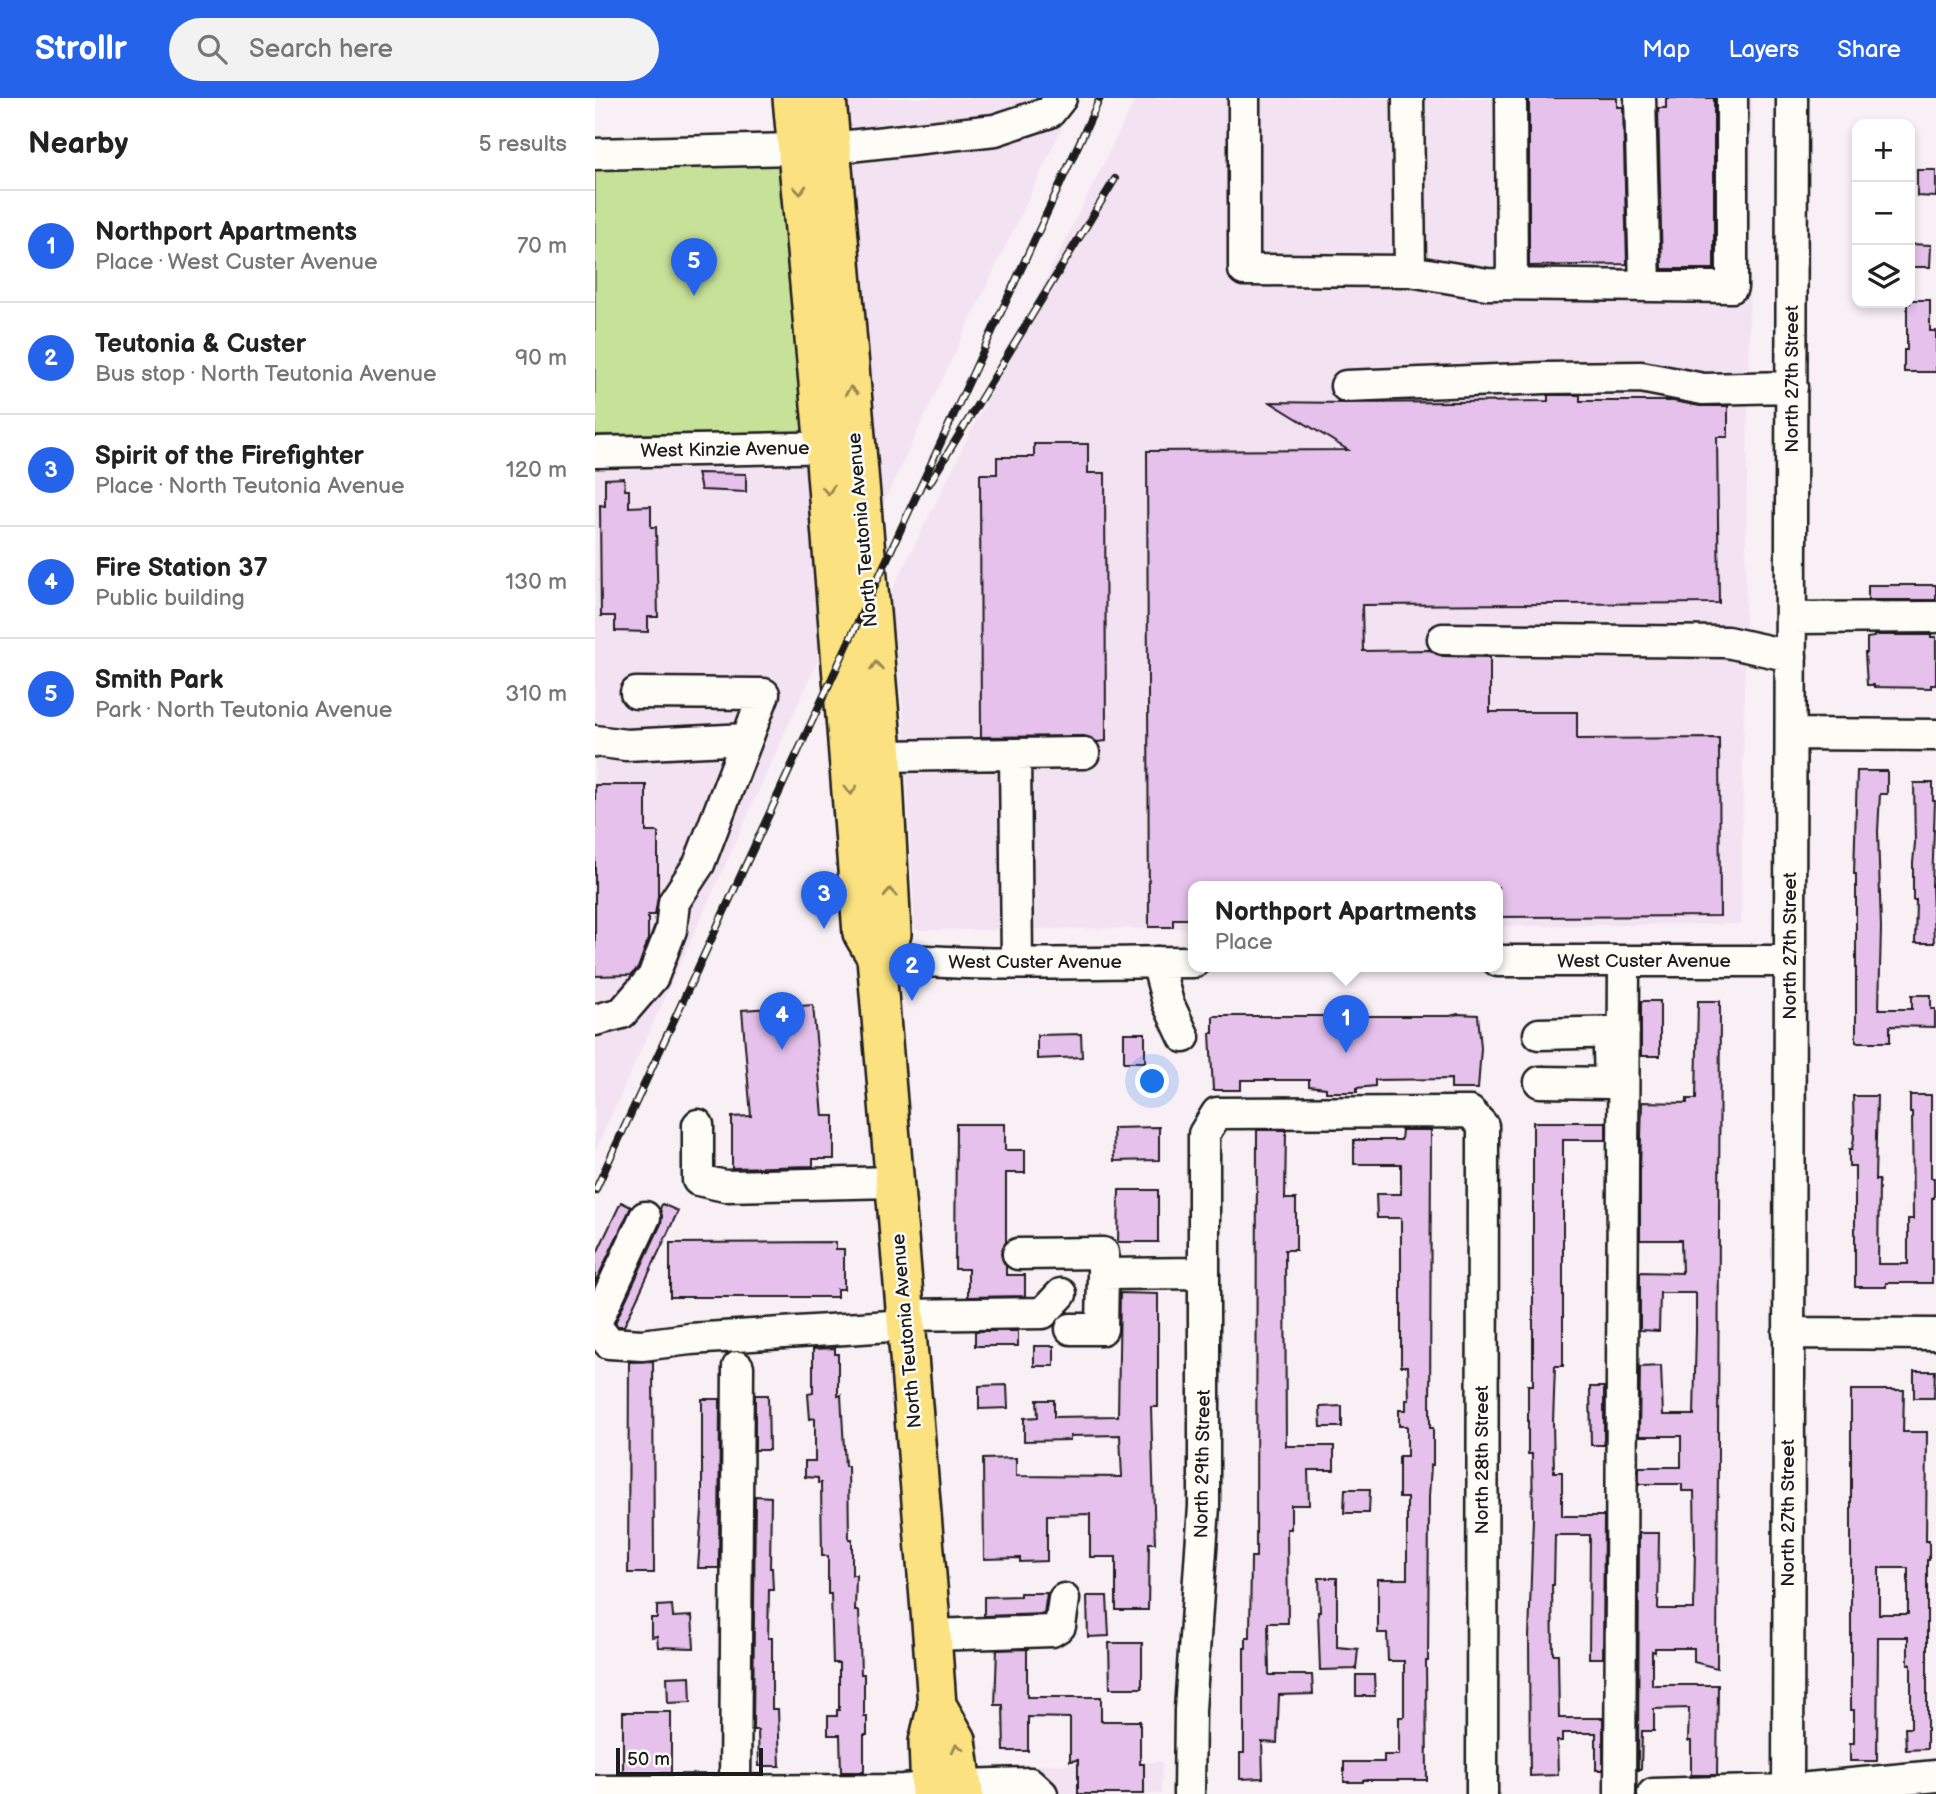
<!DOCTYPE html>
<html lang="en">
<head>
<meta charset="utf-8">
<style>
  :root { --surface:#fff; --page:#f2f2f2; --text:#222; --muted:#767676; --line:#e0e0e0; --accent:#2563eb }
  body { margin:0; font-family:"Balsamiq Sans",sans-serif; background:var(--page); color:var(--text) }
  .controls { position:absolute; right:21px; top:21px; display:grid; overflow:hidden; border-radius:14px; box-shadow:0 4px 10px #0003 }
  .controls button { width:63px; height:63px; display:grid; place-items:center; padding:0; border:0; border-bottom:2px solid var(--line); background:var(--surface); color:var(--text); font:35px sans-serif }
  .scale { position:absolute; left:21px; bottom:18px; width:147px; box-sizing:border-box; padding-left:7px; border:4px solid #1c1c1c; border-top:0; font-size:19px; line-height:24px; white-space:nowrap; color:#1c1c1c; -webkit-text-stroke:5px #fdfcf7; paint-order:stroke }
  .you { position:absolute; left:558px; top:984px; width:24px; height:24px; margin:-18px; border:5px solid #fff; border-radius:50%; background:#1a73e8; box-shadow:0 0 0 10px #1a73e833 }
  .badge { display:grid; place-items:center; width:46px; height:46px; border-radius:50%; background:var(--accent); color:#fff; font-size:23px; font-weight:700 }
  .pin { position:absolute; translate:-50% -58px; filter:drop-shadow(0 2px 4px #0008) }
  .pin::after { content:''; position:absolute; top:37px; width:24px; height:21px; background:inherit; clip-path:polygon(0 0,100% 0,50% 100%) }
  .popup { position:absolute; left:593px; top:783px; width:315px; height:91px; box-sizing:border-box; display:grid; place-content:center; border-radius:14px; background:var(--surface); filter:drop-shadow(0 2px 5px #0005); font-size:23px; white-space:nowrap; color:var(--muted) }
  .popup b { font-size:26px; color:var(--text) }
  .popup::after { content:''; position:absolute; left:50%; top:100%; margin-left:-14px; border:14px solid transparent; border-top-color:var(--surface) }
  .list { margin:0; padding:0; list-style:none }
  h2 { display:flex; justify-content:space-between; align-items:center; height:91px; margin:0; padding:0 28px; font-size:30px }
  h2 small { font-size:23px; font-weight:400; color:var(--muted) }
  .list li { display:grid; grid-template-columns:46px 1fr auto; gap:21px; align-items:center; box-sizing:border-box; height:112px; padding:0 28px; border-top:2px solid var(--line) }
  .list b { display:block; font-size:26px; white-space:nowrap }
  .list p { margin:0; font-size:23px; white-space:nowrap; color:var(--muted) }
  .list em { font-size:23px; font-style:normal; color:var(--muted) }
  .icon { flex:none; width:38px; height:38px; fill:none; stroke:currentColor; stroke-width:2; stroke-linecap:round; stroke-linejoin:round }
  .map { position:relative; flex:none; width:1341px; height:1696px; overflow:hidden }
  header { display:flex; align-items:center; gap:42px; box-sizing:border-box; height:98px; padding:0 35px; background:var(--accent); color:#fff }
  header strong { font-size:33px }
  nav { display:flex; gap:38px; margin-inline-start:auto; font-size:24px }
  .search { width:490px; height:63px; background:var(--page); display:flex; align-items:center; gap:18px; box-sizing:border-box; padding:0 24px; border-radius:38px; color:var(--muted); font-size:26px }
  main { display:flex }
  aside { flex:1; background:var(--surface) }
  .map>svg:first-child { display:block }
</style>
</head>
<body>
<header>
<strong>Strollr</strong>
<div class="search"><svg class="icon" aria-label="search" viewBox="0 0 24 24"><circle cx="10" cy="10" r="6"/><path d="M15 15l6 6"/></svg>Search here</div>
<nav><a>Map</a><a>Layers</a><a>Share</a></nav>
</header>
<main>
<aside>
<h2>Nearby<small>5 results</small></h2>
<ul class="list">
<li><span class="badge">1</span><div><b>Northport Apartments</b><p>Place · West Custer Avenue</p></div><em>70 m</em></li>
<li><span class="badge">2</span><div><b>Teutonia &amp; Custer</b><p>Bus stop · North Teutonia Avenue</p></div><em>90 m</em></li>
<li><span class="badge">3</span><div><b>Spirit of the Firefighter</b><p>Place · North Teutonia Avenue</p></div><em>120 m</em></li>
<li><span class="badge">4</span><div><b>Fire Station 37</b><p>Public building</p></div><em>130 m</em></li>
<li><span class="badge">5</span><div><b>Smith Park</b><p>Park · North Teutonia Avenue</p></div><em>310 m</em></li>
</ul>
</aside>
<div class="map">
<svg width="1341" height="1696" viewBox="0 0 1341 1696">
  <rect width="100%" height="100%" fill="#f8f0f5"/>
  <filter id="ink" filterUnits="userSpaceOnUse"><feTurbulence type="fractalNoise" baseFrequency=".0143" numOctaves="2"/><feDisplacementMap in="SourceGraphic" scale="14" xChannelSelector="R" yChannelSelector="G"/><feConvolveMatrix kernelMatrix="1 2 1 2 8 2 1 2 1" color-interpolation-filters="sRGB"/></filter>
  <g filter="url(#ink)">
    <path fill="#f3e2f2" d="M 232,0 L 481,0 L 269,446 Z
      M 541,0 L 1157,0 L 1146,826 L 903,828 L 903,789 L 599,789 L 599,830 L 320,832 L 309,620 L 295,497 Z
      M 229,350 L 242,520 L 0,1053 L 0,354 Z
      M 567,1664 L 566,1696 L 392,1696 L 390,1668 Z"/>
    <path fill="#c6e198" stroke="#717e5a" stroke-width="2" d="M 185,62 L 211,334 L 0,337 L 0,63 Z"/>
    <path fill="#e6c1ec" stroke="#1c1c1c" stroke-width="2" fill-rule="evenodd" d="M 934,0 L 1022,0 L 1022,9 L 1028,9 L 1032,166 L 934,168 Z
      M 1071,0 L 1119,0 L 1119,171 L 1067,171 L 1063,10 L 1071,10 Z
      M 1322,72 L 1341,72 L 1341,99 L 1322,98 Z
      M 1315,146 L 1336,147 L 1335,169 L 1315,169 Z
      M 1315,202 L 1335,202 L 1335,233 L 1341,233 L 1341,274 L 1309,274 L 1309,252 L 1312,252 L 1312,205 L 1315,205 Z
      M 953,297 L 985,297 L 985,303 L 1078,303 L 1105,308 L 1133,308 L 1133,339 L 1122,339 L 1124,505 L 767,507 L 768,553 L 835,552 L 848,558 L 895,559 L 895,614 L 982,614 L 982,641 L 1124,640 L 1125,818 L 903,819 L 903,789 L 599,789 L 599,821 L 578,821 L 578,829 L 554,829 L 552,353 L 753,352 L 675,304 L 752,305 L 953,303 Z
      M 439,346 L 493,346 L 493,375 L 510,375 L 511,643 L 502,644 L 489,638 L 386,639 L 385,376 L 402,376 L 402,359 L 439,359 Z
      M 102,375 L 151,376 L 151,394 L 106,392 Z
      M 29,380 L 30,392 L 34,392 L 34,409 L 56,408 L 56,429 L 61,429 L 63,519 L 53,519 L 53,534 L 20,533 L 20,518 L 6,518 L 5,407 L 10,408 L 10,381 Z
      M 1273,487 L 1341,487 L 1341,502 L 1273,502 Z
      M 1279,537 L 1336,537 L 1336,539 L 1341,539 L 1341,587 L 1336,587 L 1336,590 L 1279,589 L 1279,587 L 1272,587 L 1270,555 L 1272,555 L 1272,540 L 1279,539 Z
      M 1262,673 L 1292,673 L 1292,696 L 1285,696 L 1283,733 L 1286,830 L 1284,911 L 1317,911 L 1317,897 L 1336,897 L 1336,911 L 1340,911 L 1340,929 L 1295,928 L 1295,944 L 1261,944 L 1261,776 L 1259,776 Z
      M 1319,685 L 1338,685 L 1338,703 L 1340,703 L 1337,788 L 1339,845 L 1320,845 L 1321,802 L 1318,802 L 1318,765 L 1320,745 Z
      M 0,687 L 51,687 L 51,734 L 63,734 L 63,798 L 60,817 L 53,817 L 53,842 L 43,870 L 36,877 L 0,878 Z
      M 1046,903 L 1065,903 L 1065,958 L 1046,958 Z
      M 1103,903 L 1125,903 L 1122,1570 L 1099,1564 L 1099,1550 L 1060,1550 L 1060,1554 L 1057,1553 L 1057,1587 L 1123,1587 L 1122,1677 L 1096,1677 L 1096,1643 L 1093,1643 L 1094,1610 L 1059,1611 L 1059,1633 L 1047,1633 L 1046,1672 L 1043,1672 L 1044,1435 L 1064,1435 L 1063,1511 L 1099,1511 L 1100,1449 L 1099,1393 L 1087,1393 L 1087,1386 L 1044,1386 L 1044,1369 L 1086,1369 L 1086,1338 L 1044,1338 L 1045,1269 L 1066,1268 L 1068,1317 L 1099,1317 L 1101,1232 L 1101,1195 L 1065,1195 L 1064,1233 L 1045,1232 L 1045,1174 L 1087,1175 L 1086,1142 L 1045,1142 L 1045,1073 L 1047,1004 L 1092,1005 L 1092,1001 L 1101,1001 Z
      M 218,907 L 228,1018 L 239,1018 L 239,1061 L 218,1061 L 218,1068 L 137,1070 L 137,1019 L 156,1018 L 147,912 Z
      M 863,916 L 883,917 L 886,950 L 883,991 L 856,991 L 856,981 L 780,982 L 780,988 L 762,990 L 762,994 L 731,994 L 731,990 L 714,988 L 714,982 L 646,982 L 646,992 L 618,992 L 615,935 L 618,935 L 618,918 L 855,918 Z
      M 529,935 L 550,935 L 550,964 L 529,964 Z
      M 486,936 L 487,959 L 442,961 L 442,937 Z
      M 1315,997 L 1336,997 L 1336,1080 L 1339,1080 L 1339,1100 L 1337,1100 L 1337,1185 L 1291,1185 L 1291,1189 L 1260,1189 L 1260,1068 L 1254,1068 L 1254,1051 L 1257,1051 L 1259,1040 L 1258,998 L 1282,998 L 1280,1082 L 1284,1082 L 1283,1166 L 1313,1166 L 1313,1121 L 1318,1121 L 1317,1014 L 1315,1014 Z
      M 938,1024 L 1011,1024 L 1011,1042 L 968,1042 L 968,1268 L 960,1268 L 958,1324 L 959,1374 L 967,1374 L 967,1418 L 1009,1418 L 1008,1560 L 994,1560 L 995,1437 L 960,1437 L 959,1487 L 957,1487 L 958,1556 L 963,1556 L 964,1620 L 1008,1620 L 1008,1672 L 1001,1672 L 1001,1635 L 967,1635 L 967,1643 L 962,1643 L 963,1677 L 935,1678 L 934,1541 L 938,1419 L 937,1356 L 933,1356 L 933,1287 L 938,1287 Z
      M 361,1026 L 410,1026 L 410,1052 L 430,1052 L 430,1075 L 411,1075 L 411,1144 L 406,1156 L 411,1168 L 411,1177 L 430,1177 L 430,1198 L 373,1199 L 373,1171 L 360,1171 Z
      M 564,1029 L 564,1062 L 519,1063 L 518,1030 Z
      M 662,1032 L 691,1032 L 690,1101 L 701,1101 L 701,1152 L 690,1152 L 691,1348 L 739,1348 L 739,1372 L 713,1372 L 714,1407 L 696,1407 L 696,1431 L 692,1431 L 693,1525 L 673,1525 L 674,1577 L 717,1577 L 718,1596 L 684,1597 L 682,1645 L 667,1644 L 668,1680 L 645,1681 L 645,1655 L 649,1655 L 649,1550 L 651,1550 L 651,1539 L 655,1539 L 656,1459 L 661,1459 Z
      M 807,1032 L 836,1032 L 835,1330 L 838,1330 L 838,1367 L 836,1367 L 834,1399 L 833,1563 L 831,1563 L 832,1682 L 768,1682 L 768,1684 L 749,1684 L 749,1664 L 789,1664 L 789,1657 L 804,1657 L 804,1619 L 809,1619 L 809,1563 L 793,1563 L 792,1535 L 783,1535 L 783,1481 L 812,1481 L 812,1400 L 804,1400 L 804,1358 L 812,1358 L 812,1328 L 804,1328 L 804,1312 L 811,1312 L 811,1302 L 814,1302 L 813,1268 L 806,1268 L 806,1120 L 782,1120 L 781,1096 L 806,1096 L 806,1066 L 759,1066 L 759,1042 L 806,1042 Z
      M 524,1092 L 563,1092 L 563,1144 L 523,1144 Z
      M 26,1104 L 36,1109 L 0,1185 L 0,1159 Z
      M 67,1106 L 83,1113 L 29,1228 L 23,1228 L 20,1225 L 66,1126 L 67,1118 L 65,1111 Z
      M 241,1144 L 241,1151 L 249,1151 L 249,1191 L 242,1191 L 242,1199 L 75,1199 L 75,1145 Z
      M 525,1195 L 563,1196 L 563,1309 L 556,1309 L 560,1445 L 554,1445 L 553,1512 L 521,1512 L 521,1459 L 495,1459 L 495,1416 L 452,1417 L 452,1463 L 425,1464 L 425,1460 L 389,1461 L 388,1361 L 421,1360 L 421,1378 L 527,1379 L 525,1337 L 475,1338 L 475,1342 L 429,1343 L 429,1320 L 443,1319 L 442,1302 L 459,1302 L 459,1319 L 523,1318 Z
      M 380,1233 L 423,1233 L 423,1248 L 380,1248 Z
      M 439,1248 L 459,1248 L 459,1268 L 439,1268 Z
      M 240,1250 L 240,1256 L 243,1256 L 243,1298 L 246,1297 L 250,1368 L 253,1368 L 254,1441 L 257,1441 L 257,1477 L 261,1477 L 260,1513 L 264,1513 L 266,1576 L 269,1576 L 269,1619 L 272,1619 L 272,1637 L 269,1637 L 269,1674 L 246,1674 L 245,1637 L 233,1637 L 233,1618 L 242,1618 L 242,1612 L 244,1612 L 244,1565 L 238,1565 L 236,1496 L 233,1496 L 233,1458 L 227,1458 L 226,1385 L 223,1385 L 223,1380 L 210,1379 L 210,1363 L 220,1363 L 220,1320 L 215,1321 L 213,1296 L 218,1295 L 218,1251 Z
      M 58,1263 L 59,1475 L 33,1475 L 34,1264 Z
      M 1319,1273 L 1340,1273 L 1339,1300 L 1319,1300 Z
      M 412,1287 L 413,1310 L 384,1311 L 384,1288 Z
      M 995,1289 L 1009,1289 L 1009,1347 L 996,1347 Z
      M 1256,1292 L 1309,1292 L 1308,1334 L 1332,1334 L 1331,1443 L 1334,1443 L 1334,1462 L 1332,1462 L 1332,1651 L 1311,1652 L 1310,1630 L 1316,1630 L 1316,1566 L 1313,1566 L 1313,1539 L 1283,1539 L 1282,1663 L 1255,1663 L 1255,1645 L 1259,1645 L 1259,1612 L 1256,1612 ZM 1284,1470 L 1313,1470 L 1313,1516 L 1284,1516 Z
      M 160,1297 L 173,1297 L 174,1352 L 160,1352 Z
      M 107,1301 L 125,1301 L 124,1470 L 103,1470 L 107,1413 Z
      M 747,1308 L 747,1329 L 726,1329 L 725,1309 Z
      M 750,1391 L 775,1391 L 774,1415 L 749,1415 Z
      M 160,1398 L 176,1399 L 175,1470 L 177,1470 L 178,1492 L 174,1492 L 173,1540 L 177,1540 L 177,1611 L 183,1611 L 185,1668 L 164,1668 L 163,1632 L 158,1632 Z
      M 724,1480 L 742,1480 L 742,1549 L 763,1551 L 761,1571 L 725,1572 L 723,1514 L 725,1514 Z
      M 425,1495 L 452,1495 L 449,1516 L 389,1518 L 389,1499 L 425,1498 Z
      M 492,1498 L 512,1498 L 514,1538 L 493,1539 Z
      M 77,1507 L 78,1519 L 97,1518 L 99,1550 L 63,1549 L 62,1538 L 56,1539 L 56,1520 L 62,1520 L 62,1508 Z
      M 514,1545 L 547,1545 L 547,1590 L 515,1590 Z
      M 432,1551 L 432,1599 L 506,1599 L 506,1623 L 545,1623 L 545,1666 L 549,1666 L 549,1696 L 483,1696 L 483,1662 L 475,1663 L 475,1620 L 433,1619 L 433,1653 L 409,1653 L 408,1607 L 400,1607 L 402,1552 Z
      M 761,1577 L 779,1577 L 780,1598 L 761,1598 Z
      M 95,1578 L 96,1604 L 73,1605 L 72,1579 Z
      M 28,1614 L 76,1614 L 76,1675 L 28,1675 Z"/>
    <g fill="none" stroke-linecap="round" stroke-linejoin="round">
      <g stroke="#1c1c1c" stroke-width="35">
        <path id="minor" d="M 649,0 L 649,172 L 815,173 L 813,0
          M 916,0 L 917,186
          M 1045,0 L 1050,188
          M 0,56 L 236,50 L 400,32 L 455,14 L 466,0
          M 815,173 L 892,186 L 1137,189 L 1137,0
          M 751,288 L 950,280 L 1046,279 L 1108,291 L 1197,289
          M 0,354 L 250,349
          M 1196,520 L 1341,519
          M 848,541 L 1132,544 L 1196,558
          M 1196,636 L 1341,637
          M 0,643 L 31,647 L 152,641 L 169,596 L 41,595
          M 288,658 L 420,656
          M 281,859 C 386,870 493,864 599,864
          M 903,863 L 1195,863
          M 562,864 L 573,905 L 589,939
          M 422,865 L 420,656 L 489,655
          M 0,922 L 27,915 L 58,879 L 76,832 L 79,804 L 104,766 L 152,641
          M 944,936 L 1029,934
          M 945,984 L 1015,985 L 1014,952
          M 103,1027 L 103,1082 L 130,1088 L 299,1084
          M 423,1156 L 508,1155 L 508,1176 L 609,1175
          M 310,1217 L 448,1215 L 466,1196
          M 0,1227 L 14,1245 L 47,1247 L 95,1241 L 311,1227
          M 0,1227 L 50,1119
          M 476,1231 L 507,1231 L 508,1176
          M 1193,1235 L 1341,1236
          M 337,1537 L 457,1533 L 465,1528 L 469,1501
          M 140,1692 L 143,1269
          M 0,1693 L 308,1692 L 369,1687 L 435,1685 L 447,1696
          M 594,1696 L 595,1612 L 609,1408 L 609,1036 L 622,1015 L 875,1014 L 888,1028 L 887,1696
          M 1025,1696 L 1029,863
          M 1058,1696 L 1193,1692 L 1341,1678
          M 1193,1696 L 1197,0"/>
      </g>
      <g stroke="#1c1c1c" stroke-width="42">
        <path id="major" d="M 197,0 L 229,350 L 267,835 L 281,859 L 337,1537 L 342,1607 L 333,1644 L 335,1696
          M 232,0 L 287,643 L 297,836 L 281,859
          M 342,1607 L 362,1642 L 369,1696"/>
      </g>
      <use href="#minor" stroke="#fdfcf7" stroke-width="30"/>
      <use href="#major" stroke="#fbe180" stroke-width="37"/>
      <g stroke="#1c1c1c" stroke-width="8">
        <path id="rail" d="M 334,386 L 520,81
          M 0,1093 L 505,0"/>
      </g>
      <use href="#rail" stroke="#fdfcf7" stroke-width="5" stroke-dasharray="16" stroke-linecap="butt"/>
    </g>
    <defs><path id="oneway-chevron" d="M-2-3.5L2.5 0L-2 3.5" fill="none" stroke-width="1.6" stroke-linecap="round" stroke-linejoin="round" transform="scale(1.75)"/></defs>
    <g stroke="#978853">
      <use href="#oneway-chevron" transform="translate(205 92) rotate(85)"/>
      <use href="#oneway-chevron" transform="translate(256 293) rotate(-95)"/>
      <use href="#oneway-chevron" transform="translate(233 392) rotate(86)"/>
      <use href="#oneway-chevron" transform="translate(281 568) rotate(-95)"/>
      <use href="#oneway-chevron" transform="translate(256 692) rotate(86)"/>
      <use href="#oneway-chevron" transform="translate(295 795) rotate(-93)"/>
      <use href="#oneway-chevron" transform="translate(362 1650) rotate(-103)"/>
    </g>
  </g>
  <g text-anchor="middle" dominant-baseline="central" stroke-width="5" stroke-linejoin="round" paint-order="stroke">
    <g font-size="19" fill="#1c1c1c" stroke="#fdfcf7">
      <text transform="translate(1197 281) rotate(-90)">North 27th Street</text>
      <text transform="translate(130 352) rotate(-1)">West Kinzie Avenue</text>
      <text transform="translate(268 432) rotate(-95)">North Teutonia Avenue</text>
      <text transform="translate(1195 848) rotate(-90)">North 27th Street</text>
      <text x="1049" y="863">West Custer Avenue</text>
      <text x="440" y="864">West Custer Avenue</text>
      <text transform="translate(312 1233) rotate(-95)">North Teutonia Avenue</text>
      <text transform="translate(887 1362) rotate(-90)">North 28th Street</text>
      <text transform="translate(608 1366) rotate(-89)">North 29th Street</text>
      <text transform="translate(1193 1415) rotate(-90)">North 27th Street</text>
    </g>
  </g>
</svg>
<div class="controls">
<button>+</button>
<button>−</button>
<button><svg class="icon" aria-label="layers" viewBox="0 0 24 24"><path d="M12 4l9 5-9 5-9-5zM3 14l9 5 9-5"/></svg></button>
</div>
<div class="scale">50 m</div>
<div class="you"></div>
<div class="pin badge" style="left:751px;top:955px">1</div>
<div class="popup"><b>Northport Apartments</b>Place</div>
<div class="pin badge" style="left:317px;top:903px">2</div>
<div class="pin badge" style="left:229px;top:831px">3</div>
<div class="pin badge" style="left:187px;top:952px">4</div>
<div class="pin badge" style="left:99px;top:198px">5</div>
</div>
</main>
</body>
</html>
